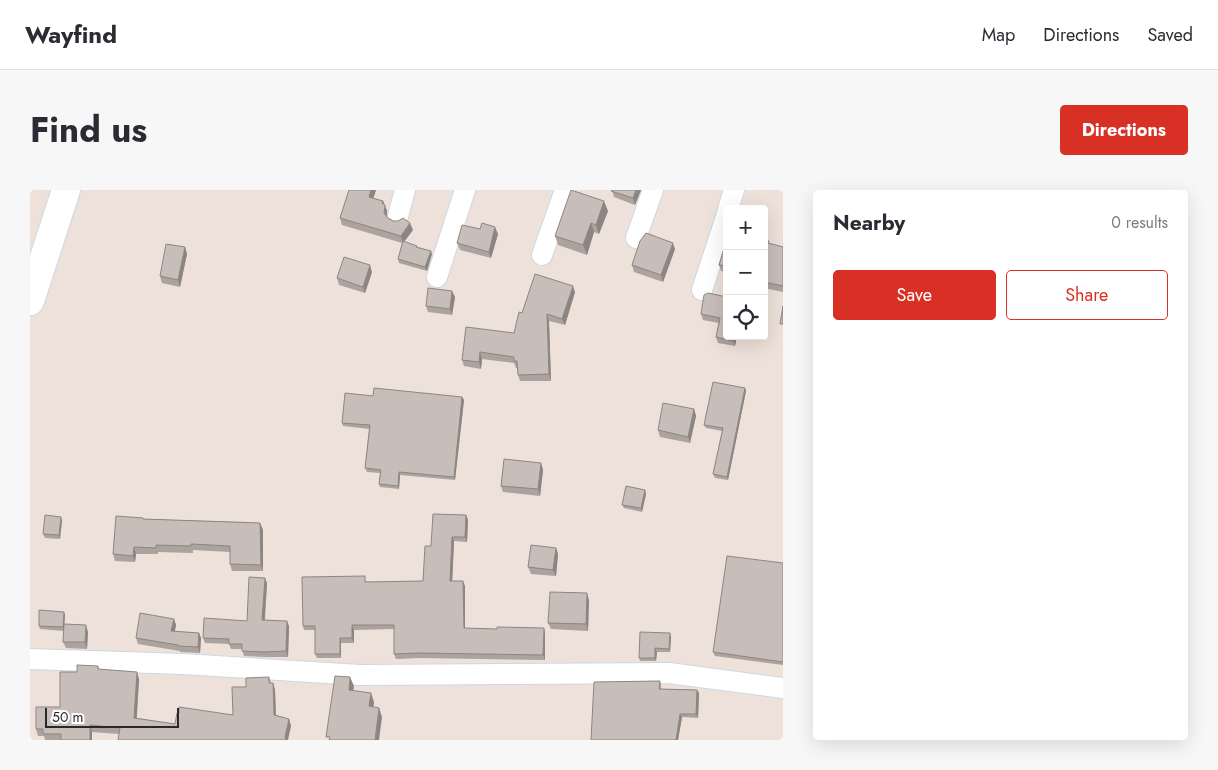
<!DOCTYPE html>
<html lang="en">
<head>
<meta charset="utf-8">
<style>
  :root { --surface:#fff; --page:#f7f7f7; --text:#2b2b33; --muted:#7c7c81; --line:#e1e1e2; --accent:#d93025 }
  body { margin:0; font-family:Jost,sans-serif; background:var(--page); color:var(--text) }
  .controls { position:absolute; right:15px; top:15px; display:grid; overflow:hidden; border-radius:5px; box-shadow:0 5px 20px #0002 }
  .controls button { width:45px; height:45px; display:grid; place-items:center; padding:0; border:0; border-bottom:1px solid var(--line); background:var(--surface); color:var(--text); font:25px sans-serif }
  .scale { position:absolute; left:15px; bottom:12px; width:134px; box-sizing:border-box; padding-left:5px; border:2px solid #292929; border-top:0; font-size:14px; line-height:18px; white-space:nowrap; color:#292929; -webkit-text-stroke:4px #fff; paint-order:stroke }
  .list { margin:0; padding:0; list-style:none }
  h2 { display:flex; justify-content:space-between; align-items:center; height:65px; margin:0; padding:0 20px; font-size:21px }
  h2 small { font-size:16px; font-weight:400; color:var(--muted) }
  .actions { display:flex; gap:10px; padding:15px 20px }
  .actions a { flex:1; padding:11px 0; border:1px solid var(--accent); border-radius:5px; text-align:center; font-size:18px; color:var(--accent) }
  .actions .main { background:var(--accent); color:#fff }
  .icon { flex:none; width:28px; height:28px; fill:none; stroke:currentColor; stroke-width:2; stroke-linecap:round; stroke-linejoin:round }
  .map { position:relative; flex:none; width:753px; height:550px; overflow:hidden; border-radius:5px }
  header { display:flex; align-items:center; gap:30px; box-sizing:border-box; height:70px; padding:0 25px; background:var(--surface); border-bottom:1px solid var(--line) }
  header strong { font-size:24px }
  nav { display:flex; gap:28px; margin-inline-start:auto; font-size:18px }
  .intro { display:flex; align-items:center; justify-content:space-between; box-sizing:border-box; height:120px; padding:0 30px }
  h1 { margin:0; font-size:35px }
  .button { padding:12px 22px; border-radius:5px; background:var(--accent); color:#fff; font-size:18px; font-weight:700 }
  main { display:flex; gap:30px; padding:0 30px }
  aside { flex:1; background:var(--surface); border-radius:5px; box-shadow:0 5px 20px #0002 }
  .map>svg:first-child { display:block }
</style>
</head>
<body>
<header>
<strong>Wayfind</strong>
<nav><a>Map</a><a>Directions</a><a>Saved</a></nav>
</header>
<div class="intro"><h1>Find us</h1><a class="button">Directions</a></div>
<main>
<div class="map">
<svg width="753" height="550" viewBox="0 0 753 550">
  <rect width="100%" height="100%" fill="#ede1d9"/>
  <g fill="none" stroke-linecap="round" stroke-linejoin="round">
    <g stroke="#cfd7e4" stroke-width="22">
      <path id="minor" d="M 698,19 L 704,0
        M 368,26 L 375,0
        M 606,48 L 623,0
        M 512,65 L 535,0
        M 407,87 L 435,0
        M 672,100 L 697,24
        M 0,469 L 153,474 L 330,485 L 639,483 L 753,498"/>
    </g>
    <g stroke="#cfd7e4" stroke-width="30">
      <path id="secondary" d="M 0,111 L 36,0"/>
    </g>
    <use href="#minor" stroke="#fff" stroke-width="20"/>
    <use href="#secondary" stroke="#fff" stroke-width="28"/>
  </g>
  <path fill="#aca39f" d="M 319,0 L 346,0 L 343,8 L 353,11 L 357,21 L 357,27 L 358,28 L 383,40 L 374,52 L 402,64 L 397,81 L 369,73 L 368,69 L 372,53 L 312,35 L 310,28 Z
    M 582,0 L 611,0 L 605,15 L 584,7 Z
    M 578,21 L 569,44 L 564,42 L 557,65 L 528,55 L 525,46 Z
    M 468,44 L 461,68 L 430,60 L 427,53 Z
    M 734,50 L 740,54 L 753,57 L 753,102 L 734,98 Z
    M 155,57 L 157,64 L 150,97 L 132,93 L 130,86 Z
    M 697,58 L 697,82 L 691,81 L 689,75 Z
    M 645,59 L 633,92 L 604,82 L 602,75 Z
    M 342,82 L 335,103 L 309,95 L 307,88 Z
    M 422,101 L 425,107 L 422,125 L 398,122 L 396,116 Z
    M 545,102 L 535,135 L 519,131 L 521,191 L 490,191 L 488,185 L 487,178 L 486,178 L 484,173 L 452,169 L 451,179 L 434,176 L 432,170 L 484,143 L 492,123 Z
    M 697,107 L 707,146 L 705,156 L 688,153 L 686,147 L 689,133 L 673,130 L 671,124 Z
    M 715,198 L 716,201 L 698,290 L 685,288 L 683,284 L 692,241 L 676,238 L 674,235 Z
    M 343,206 L 432,207 L 434,210 L 425,290 L 370,285 L 369,299 L 350,297 L 349,294 L 350,283 L 337,282 L 335,278 L 339,239 L 313,236 L 312,233 Z
    M 664,219 L 666,226 L 660,253 L 630,247 L 628,240 Z
    M 511,273 L 513,280 L 510,306 L 473,302 L 471,296 Z
    M 615,300 L 616,304 L 612,322 L 594,318 L 592,315 Z
    M 436,325 L 438,330 L 437,352 L 424,351 L 422,391 L 435,396 L 435,438 L 515,442 L 515,470 L 391,468 L 366,469 L 364,464 L 364,439 L 324,440 L 324,453 L 311,453 L 311,468 L 287,468 L 285,464 L 285,440 L 274,440 L 273,436 L 337,391 L 337,392 L 393,391 L 401,356 Z
    M 114,329 L 230,333 L 233,340 L 233,381 L 202,381 L 200,374 L 200,362 L 163,360 L 163,363 L 128,362 L 128,364 L 106,364 L 105,372 L 85,371 L 83,364 Z
    M 32,330 L 30,349 L 15,348 L 13,344 Z
    M 526,358 L 528,364 L 526,386 L 501,384 L 498,377 Z
    M 753,373 L 753,475 L 685,466 L 683,462 Z
    M 237,393 L 235,431 L 259,436 L 258,467 L 236,467 L 214,466 L 212,459 L 201,459 L 199,454 L 175,453 L 173,448 L 217,431 Z
    M 559,410 L 558,441 L 521,439 L 518,433 Z
    M 35,425 L 34,434 L 58,442 L 57,459 L 36,458 L 33,452 L 34,441 L 10,439 L 9,436 Z
    M 144,429 L 146,435 L 144,442 L 169,443 L 171,448 L 170,463 L 150,462 L 150,461 L 108,454 L 106,448 Z
    M 641,447 L 640,462 L 627,462 L 626,471 L 610,471 L 609,468 Z
    M 68,476 L 69,479 L 109,489 L 107,528 L 145,534 L 203,525 L 216,497 L 239,487 L 241,493 L 243,493 L 245,500 L 246,525 L 259,529 L 261,536 L 89,544 L 62,542 L 62,550 L 15,550 L 14,546 L 8,546 L 6,539 L 30,517 Z
    M 630,491 L 631,495 L 631,499 L 667,500 L 669,503 L 668,528 L 652,527 L 648,550 L 561,550 Z"/>
  <path fill="#8c8582" d="M 341,0 L 346,0 L 342,13 L 339,7 Z
    M 606,0 L 611,0 L 605,15 L 603,8 Z
    M 353,11 L 357,21 L 357,30 L 352,13 Z
    M 574,11 L 578,21 L 569,44 L 566,35 Z
    M 380,33 L 383,40 L 373,53 L 371,46 Z
    M 561,33 L 564,42 L 557,65 L 553,55 Z
    M 465,37 L 468,44 L 461,68 L 459,62 Z
    M 643,53 L 645,59 L 633,92 L 631,85 Z
    M 155,57 L 157,64 L 150,97 L 148,90 Z
    M 401,61 L 402,64 L 397,81 L 395,77 Z
    M 340,75 L 342,82 L 335,103 L 333,97 Z
    M 543,96 L 545,102 L 535,135 L 532,129 Z
    M 422,101 L 425,107 L 422,125 L 420,119 Z
    M 517,124 L 519,131 L 521,191 L 519,184 Z
    M 704,146 L 707,146 L 705,156 L 703,151 Z
    M 450,162 L 452,169 L 451,179 L 449,172 Z
    M 715,198 L 716,201 L 698,290 L 697,287 Z
    M 432,207 L 434,210 L 425,290 L 424,287 Z
    M 664,219 L 666,226 L 660,253 L 658,247 Z
    M 511,273 L 513,280 L 510,306 L 508,299 Z
    M 369,282 L 370,285 L 369,299 L 368,296 Z
    M 615,300 L 616,304 L 612,322 L 611,318 Z
    M 436,325 L 438,330 L 437,352 L 435,347 Z
    M 31,327 L 32,330 L 30,349 L 29,345 Z
    M 230,333 L 233,340 L 233,381 L 231,375 Z
    M 422,347 L 424,351 L 422,396 L 420,391 Z
    M 104,357 L 106,364 L 105,372 L 103,366 Z
    M 526,358 L 528,364 L 526,386 L 523,380 Z
    M 235,388 L 237,393 L 234,436 L 232,430 Z
    M 433,391 L 435,396 L 435,443 L 434,438 Z
    M 557,403 L 559,410 L 558,441 L 556,434 Z
    M 34,422 L 35,425 L 34,441 L 33,437 Z
    M 144,429 L 146,435 L 144,447 L 141,441 Z
    M 257,431 L 259,436 L 258,467 L 256,461 Z
    M 56,435 L 58,442 L 57,459 L 55,452 Z
    M 322,435 L 324,440 L 324,453 L 322,448 Z
    M 514,438 L 515,442 L 515,470 L 513,465 Z
    M 169,443 L 171,448 L 170,463 L 168,457 Z
    M 640,443 L 641,447 L 640,462 L 639,459 Z
    M 310,448 L 311,453 L 311,468 L 310,464 Z
    M 625,458 L 627,462 L 626,471 L 625,468 Z
    M 107,482 L 109,489 L 106,535 L 104,528 Z
    M 320,487 L 324,496 L 322,510 L 319,500 Z
    M 243,493 L 245,500 L 246,532 L 244,525 Z
    M 667,500 L 669,503 L 668,528 L 666,524 Z
    M 341,503 L 344,512 L 343,526 L 339,516 Z
    M 349,518 L 352,527 L 349,550 L 345,550 Z
    M 650,524 L 652,527 L 648,550 L 646,550 Z
    M 259,529 L 261,536 L 258,550 L 256,550 L 255,547 Z
    M 60,535 L 62,542 L 62,550 L 60,550 Z"/>
  <path fill="#c8beb9" stroke="#8c8582" d="M 319,0 L 341,0 L 339,7 L 353,11 L 352,13 L 355,15 L 354,23 L 358,28 L 363,31 L 368,31 L 373,28 L 380,33 L 371,46 L 310,28 Z
    M 541,0 L 574,11 L 566,35 L 561,33 L 553,55 L 525,46 Z
    M 582,0 L 606,0 L 603,8 L 581,1 Z
    M 452,33 L 465,37 L 459,62 L 427,53 L 432,35 L 450,39 Z
    M 616,43 L 643,53 L 631,85 L 602,75 L 610,51 Z
    M 734,50 L 739,51 L 738,53 L 753,57 L 753,96 L 734,92 Z
    M 373,51 L 387,56 L 386,57 L 401,61 L 395,77 L 368,69 Z
    M 136,54 L 155,57 L 148,90 L 130,86 Z
    M 694,58 L 697,58 L 697,76 L 689,75 Z
    M 314,67 L 340,75 L 333,97 L 307,88 Z
    M 505,84 L 543,96 L 532,129 L 517,124 L 519,184 L 488,185 L 487,171 L 484,171 L 484,167 L 450,162 L 449,172 L 432,170 L 436,137 L 484,143 L 489,122 L 492,123 Z
    M 398,98 L 422,101 L 420,119 L 396,116 Z
    M 678,103 L 697,107 L 697,146 L 704,146 L 703,151 L 686,147 L 690,128 L 671,124 L 674,105 Z
    M 753,116 L 753,134 L 750,134 Z
    M 683,192 L 715,198 L 697,287 L 683,284 L 693,238 L 674,235 Z
    M 344,198 L 432,207 L 424,287 L 369,282 L 368,296 L 349,294 L 351,280 L 335,278 L 340,235 L 312,233 L 315,203 L 343,206 Z
    M 633,213 L 664,219 L 658,247 L 628,240 Z
    M 474,269 L 511,273 L 508,299 L 471,296 Z
    M 596,296 L 615,300 L 611,318 L 592,315 Z
    M 403,324 L 436,325 L 435,347 L 422,347 L 420,391 L 433,391 L 434,438 L 467,439 L 467,437 L 514,438 L 513,465 L 389,463 L 364,464 L 364,435 L 322,435 L 322,448 L 310,448 L 310,464 L 285,464 L 285,436 L 273,436 L 272,387 L 335,386 L 335,392 L 393,391 L 395,356 L 401,356 Z
    M 15,325 L 31,327 L 29,345 L 13,344 Z
    M 86,326 L 113,328 L 113,329 L 230,333 L 231,375 L 200,374 L 200,356 L 161,354 L 161,356 L 126,355 L 126,358 L 104,357 L 103,366 L 83,364 Z
    M 501,355 L 526,358 L 523,380 L 498,377 Z
    M 697,366 L 753,373 L 753,472 L 683,462 Z
    M 219,387 L 235,388 L 232,430 L 257,431 L 256,461 L 234,462 L 212,461 L 212,454 L 199,454 L 199,449 L 173,448 L 174,428 L 217,431 Z
    M 520,402 L 557,403 L 556,434 L 518,433 Z
    M 9,420 L 34,422 L 33,437 L 9,436 Z
    M 110,423 L 144,429 L 141,441 L 169,443 L 168,457 L 148,456 L 148,455 L 106,448 Z
    M 34,434 L 56,435 L 55,452 L 33,452 Z
    M 610,442 L 640,443 L 639,459 L 625,458 L 625,468 L 609,468 Z
    M 47,475 L 68,476 L 68,479 L 107,482 L 104,528 L 145,534 L 147,523 L 149,523 L 149,517 L 203,525 L 202,497 L 216,497 L 216,488 L 239,487 L 239,493 L 243,493 L 244,525 L 259,529 L 255,547 L 256,550 L 88,550 L 90,538 L 60,535 L 60,550 L 31,550 L 31,544 L 13,544 L 13,539 L 6,539 L 6,517 L 30,517 L 30,482 L 47,482 Z
    M 305,486 L 320,487 L 319,500 L 341,503 L 339,516 L 349,518 L 345,550 L 299,550 L 300,547 L 296,547 Z
    M 630,491 L 629,499 L 667,500 L 666,524 L 650,524 L 646,550 L 561,550 L 564,492 Z"/>
</svg>
<div class="controls">
<button>+</button>
<button>−</button>
<button><svg class="icon" aria-label="locate" viewBox="0 0 24 24"><circle cx="12" cy="12" r="6"/><path d="M12 2v4M12 18v4M2 12h4M18 12h4"/></svg></button>
</div>
<div class="scale">50 m</div>
</div>
<aside>
<h2>Nearby<small>0 results</small></h2>
<ul class="list">
</ul>
<div class="actions"><a class="main">Save</a><a>Share</a></div>
</aside>
</main>
</body>
</html>
